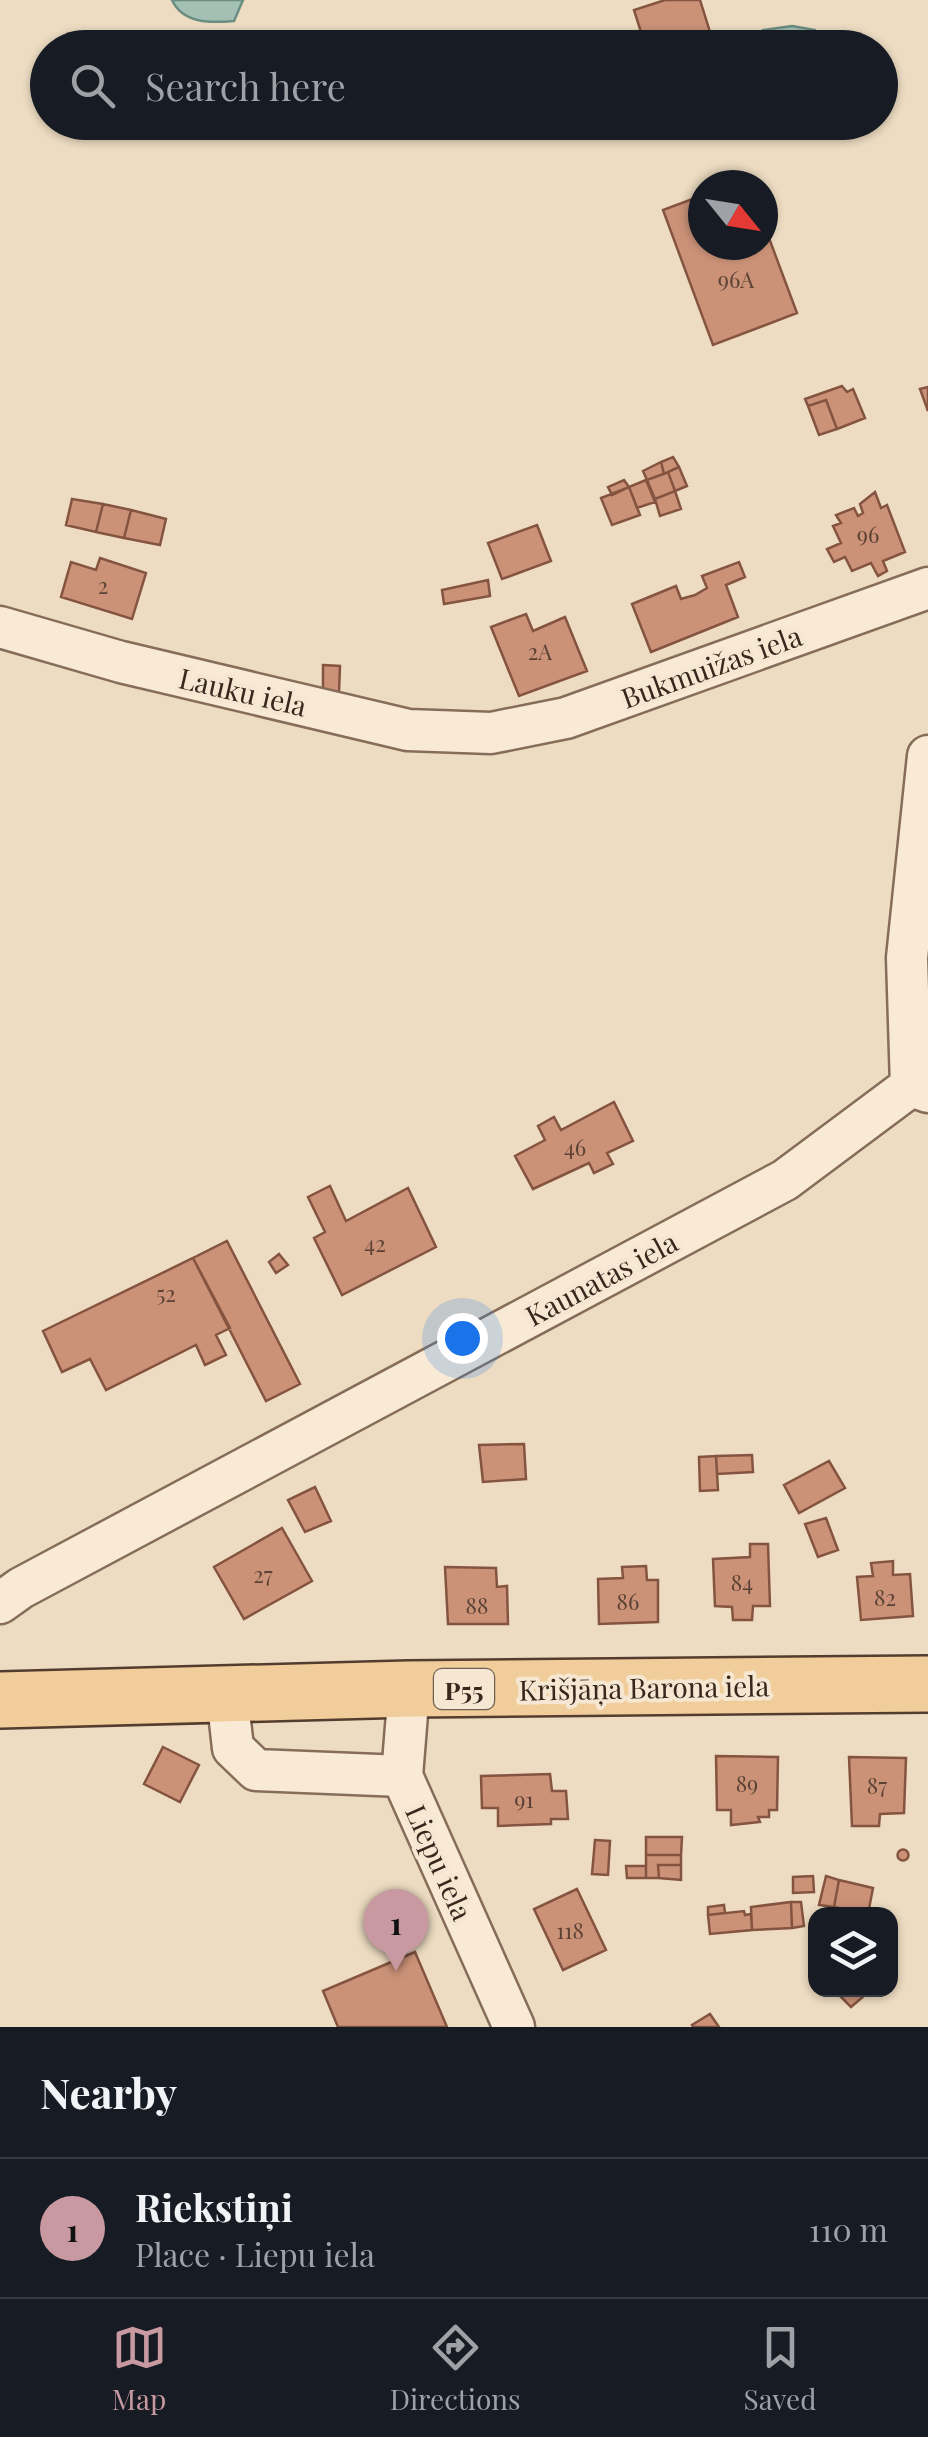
<!DOCTYPE html>
<html lang="en">
<head>
<meta charset="utf-8">
<style>
  :root { --surface:#171b24; --page:#242831; --text:#f1f3f6; --muted:#9ea1a6; --line:#363941; --accent:#c899a0 }
  body { margin:0; font-family:"Playfair Display",serif; background:var(--page); color:var(--text) }
  .controls { position:absolute; right:30px; bottom:30px; display:grid; overflow:hidden; border-radius:20px; box-shadow:0 2px 8px #0004 }
  .controls button { width:90px; height:90px; display:grid; place-items:center; padding:0; border:0; border-bottom:2px solid var(--line); background:var(--surface); color:var(--text); font:50px sans-serif }
  .compass { position:absolute; left:688px; top:170px; width:90px; height:90px; border-radius:50%; background:var(--surface); box-shadow:0 2px 8px #0004; rotate:120deg }
  .you { position:absolute; left:462px; top:1338px; width:35px; height:35px; margin:-25px; border:8px solid #fff; border-radius:50%; background:#1a73e8; box-shadow:0 0 0 15px #1a73e833 }
  .badge { display:grid; place-items:center; width:65px; height:65px; border-radius:50%; background:var(--accent); color:#111; font-size:32px; font-weight:700 }
  .pin { position:absolute; translate:-50% -82px; filter:drop-shadow(0 2px 5px #0008) }
  .pin::after { content:''; position:absolute; top:52px; width:35px; height:30px; background:inherit; clip-path:polygon(0 0,100% 0,50% 100%) }
  .list { margin:0; padding:0; list-style:none }
  h2 { display:flex; justify-content:space-between; align-items:center; height:130px; margin:0; padding:0 40px; font-size:42px }
  h2 small { font-size:32px; font-weight:400; color:var(--muted) }
  .list li { display:grid; grid-template-columns:65px 1fr auto; gap:30px; align-items:center; box-sizing:border-box; height:140px; padding:0 40px; border-top:2px solid var(--line) }
  .list b { display:block; font-size:38px; white-space:nowrap }
  .list p { margin:0; font-size:32px; white-space:nowrap; color:var(--muted) }
  .list em { font-size:32px; font-style:normal; color:var(--muted) }
  .icon { flex:none; width:55px; height:55px; fill:none; stroke:currentColor; stroke-width:2; stroke-linecap:round; stroke-linejoin:round }
  .map { position:relative; flex:none; width:928px; height:2027px; overflow:hidden }
  .search { position:absolute; background:var(--surface); box-shadow:0 2px 8px #0004; left:30px; right:30px; top:30px; height:110px; display:flex; align-items:center; gap:25px; box-sizing:border-box; padding:0 35px; border-radius:55px; color:var(--muted); font-size:38px }
  .sheet { height:270px; background:var(--surface) }
  nav { display:flex; justify-content:space-around; align-items:center; box-sizing:border-box; height:140px; border-top:2px solid var(--line); background:var(--surface); font-size:28px; color:var(--muted) }
  nav a { display:grid; justify-items:center; gap:5px }
  nav .on { color:var(--accent) }
  .map>svg:first-child { display:block }
</style>
</head>
<body>
<div class="map">
<svg width="928" height="2027" viewBox="0 0 928 2027">
  <rect width="100%" height="100%" fill="#eddcc2"/>
  <path fill="#a4c0b5" stroke="#6b8e82" stroke-width="2.5" d="M 172,0 L 243,0 L 234,21 C 211,23 183,24 172,0 Z
    M 792,26 L 815,30 L 818,47 L 762,47 L 763,30 Z"/>
  <path fill="#cb9278" stroke="#855440" stroke-width="2.5" d="M 665,0 L 700,0 L 715,48 L 646,48 L 634,10 Z
    M 703,195 L 703,245 L 763,245 L 763,222 L 797,313 L 713,345 L 663,210 Z
    M 842,386 L 847,392 L 853,389 L 865,418 L 837,429 L 826,400 L 808,406 L 805,399 Z
    M 928,387 L 928,411 L 920,389 Z
    M 826,400 L 837,429 L 819,435 L 808,406 Z
    M 673,457 L 679,467 L 664,474 L 661,462 Z
    M 661,462 L 664,474 L 647,480 L 643,471 Z
    M 679,467 L 687,486 L 675,491 L 668,472 Z
    M 668,472 L 675,491 L 655,499 L 647,480 Z
    M 624,480 L 629,487 L 612,495 L 608,487 Z
    M 646,480 L 655,502 L 637,508 L 629,487 Z
    M 629,487 L 640,515 L 612,525 L 601,498 Z
    M 675,491 L 681,509 L 660,516 L 655,499 Z
    M 875,492 L 881,508 L 887,505 L 905,552 L 883,561 L 887,571 L 878,576 L 871,563 L 852,571 L 845,557 L 834,562 L 827,549 L 841,543 L 833,526 L 841,523 L 836,515 L 854,508 L 858,516 L 863,513 L 860,504 Z
    M 72,499 L 103,504 L 96,532 L 66,525 Z
    M 103,504 L 131,510 L 124,538 L 96,532 Z
    M 131,510 L 166,519 L 160,545 L 124,538 Z
    M 537,525 L 551,561 L 502,579 L 488,543 Z
    M 100,558 L 146,573 L 132,619 L 61,597 L 71,562 L 96,570 Z
    M 739,562 L 745,577 L 726,585 L 738,617 L 651,652 L 632,604 L 676,586 L 681,599 L 695,595 L 707,588 L 702,576 Z
    M 488,580 L 490,596 L 444,604 L 442,590 Z
    M 526,614 L 533,631 L 565,617 L 587,671 L 519,696 L 491,627 Z
    M 323,665 L 340,666 L 339,692 L 323,692 Z
    M 614,1102 L 633,1141 L 607,1153 L 613,1164 L 594,1173 L 589,1163 L 533,1189 L 515,1156 L 545,1140 L 538,1126 L 554,1117 L 561,1130 Z
    M 330,1186 L 346,1221 L 408,1188 L 436,1247 L 342,1295 L 314,1238 L 325,1232 L 308,1197 Z
    M 227,1241 L 300,1384 L 266,1401 L 193,1258 Z
    M 279,1254 L 288,1265 L 276,1273 L 269,1262 Z
    M 193,1258 L 230,1328 L 216,1335 L 226,1355 L 205,1365 L 196,1345 L 106,1390 L 90,1359 L 62,1372 L 43,1331 Z
    M 524,1444 L 526,1479 L 483,1482 L 479,1445 Z
    M 752,1455 L 753,1472 L 717,1474 L 716,1456 Z
    M 716,1456 L 718,1490 L 700,1491 L 699,1457 Z
    M 829,1461 L 845,1488 L 799,1513 L 784,1485 Z
    M 315,1487 L 331,1521 L 305,1532 L 288,1500 Z
    M 826,1518 L 838,1550 L 818,1557 L 805,1524 Z
    M 282,1528 L 312,1581 L 244,1619 L 214,1567 Z
    M 750,1544 L 768,1544 L 770,1606 L 753,1606 L 752,1620 L 733,1620 L 732,1607 L 715,1606 L 713,1559 L 750,1557 Z
    M 893,1561 L 893,1575 L 910,1574 L 913,1616 L 861,1620 L 857,1577 L 873,1576 L 871,1563 Z
    M 646,1566 L 647,1580 L 658,1580 L 658,1622 L 599,1624 L 598,1579 L 623,1578 L 622,1567 Z
    M 445,1567 L 496,1568 L 497,1587 L 507,1586 L 508,1624 L 448,1624 Z
    M 163,1747 L 199,1765 L 180,1802 L 144,1784 Z
    M 716,1756 L 778,1757 L 777,1810 L 769,1810 L 769,1817 L 758,1817 L 760,1822 L 731,1825 L 731,1810 L 717,1810 Z
    M 849,1757 L 906,1758 L 904,1813 L 880,1814 L 879,1826 L 852,1826 Z
    M 550,1774 L 552,1791 L 566,1791 L 568,1819 L 551,1819 L 551,1824 L 498,1826 L 498,1808 L 482,1808 L 481,1776 Z
    M 646,1837 L 682,1837 L 681,1855 L 646,1855 Z
    M 595,1840 L 610,1841 L 608,1875 L 592,1874 Z
    M897.5 1855a5.5 5.5 0 1 1 11 0a5.5 5.5 0 1 1-11 0Z
    M 646,1855 L 681,1855 L 681,1865 L 658,1865 L 659,1878 L 646,1878 Z
    M 658,1865 L 681,1865 L 681,1880 L 659,1878 Z
    M 626,1866 L 646,1866 L 646,1878 L 627,1878 Z
    M 813,1876 L 814,1892 L 793,1893 L 793,1877 Z
    M 826,1876 L 839,1880 L 834,1907 L 819,1905 Z
    M 839,1880 L 873,1888 L 868,1914 L 834,1907 Z
    M 577,1889 L 606,1950 L 563,1970 L 534,1909 Z
    M 791,1902 L 801,1902 L 804,1926 L 792,1928 Z
    M 791,1902 L 792,1928 L 752,1930 L 751,1907 Z
    M 724,1905 L 725,1913 L 708,1915 L 708,1907 Z
    M 744,1911 L 745,1915 L 751,1914 L 752,1930 L 710,1934 L 708,1915 Z
    M 415,1952 L 447,2027 L 338,2027 L 323,1991 Z
    M 834,1990 L 858,1990 L 864,1996 L 851,2007 Z
    M 710,2014 L 719,2027 L 693,2027 L 692,2025 Z"/>
  <g fill="none" stroke-linecap="round" stroke-linejoin="round">
    <g stroke="#876d59" stroke-width="45">
      <path id="street" d="M 0,627 L 121,662 L 408,730 L 491,733 L 566,718 L 928,588
        M 911,1086 L 907,958 L 928,756
        M 0,1603 L 21,1588 L 785,1180 L 911,1086 L 928,1092
        M 409,1689 L 402,1776 L 514,2027
        M 227,1695 L 233,1748 L 256,1770 L 402,1776"/>
    </g>
    <g stroke="#543c2e" stroke-width="60">
      <path id="primary" d="M 0,1700 L 409,1689 L 928,1684"/>
    </g>
    <use href="#street" stroke="#f8ead5" stroke-width="40"/>
    <use href="#primary" stroke="#f0cd9a" stroke-width="55"/>
  </g>
  <g text-anchor="middle" dominant-baseline="central" stroke-width="8" stroke-linejoin="round" paint-order="stroke">
    <g font-size="22" fill="#5c4234">
      <text x="736" y="279">96A</text>
      <text x="868" y="534">96</text>
      <text x="103" y="585">2</text>
      <text x="540" y="651">2A</text>
      <text x="575" y="1147">46</text>
      <text x="375" y="1243">42</text>
      <text x="166" y="1293">52</text>
      <text x="263" y="1574">27</text>
      <text x="742" y="1582">84</text>
      <text x="885" y="1597">82</text>
      <text x="628" y="1601">86</text>
      <text x="477" y="1605">88</text>
      <text x="747" y="1783">89</text>
      <text x="877" y="1785">87</text>
      <text x="524" y="1799">91</text>
      <text x="570" y="1930">118</text>
    </g>
    <rect fill="#f5e7d1" stroke="#706153" stroke-width="2.5" x="434" y="1669" width="60" height="40" rx="8"/>
    <g font-size="25" font-weight="bold" fill="#37271d">
      <text x="464" y="1689">P55</text>
    </g>
    <g font-size="28" fill="#37271d" stroke="#f5e7d1">
      <text transform="translate(711 666) rotate(-20)">Bukmuižas iela</text>
      <text transform="translate(243 691) rotate(13)">Lauku iela</text>
      <text transform="translate(601 1278) rotate(-28)">Kaunatas iela</text>
      <text transform="translate(644 1687) rotate(-1)">Krišjāņa Barona iela</text>
      <text transform="translate(440 1862) rotate(66)">Liepu iela</text>
    </g>
  </g>
</svg>
<div class="controls">
<button><svg class="icon" aria-label="layers" viewBox="0 0 24 24"><path d="M12 4l9 5-9 5-9-5zM3 14l9 5 9-5"/></svg></button>
</div>
<svg class="compass" viewBox="-18 -18 36 36"><path d="M0-13l5 13h-10z" fill="#e53935"/><path d="M0 13l5-13h-10z" fill="#9ea1a6"/></svg>
<div class="you"></div>
<div class="pin badge" style="left:396px;top:1971px">1</div>
<div class="search"><svg class="icon" aria-label="search" viewBox="0 0 24 24"><circle cx="10" cy="10" r="6"/><path d="M15 15l6 6"/></svg>Search here</div>
</div>
<section class="sheet">
<h2>Nearby<small></small></h2>
<ul class="list">
<li><span class="badge">1</span><div><b>Riekstiņi</b><p>Place · Liepu iela</p></div><em>110 m</em></li>
</ul>
</section>
<nav>
<a class="on"><svg class="icon" aria-label="map" viewBox="0 0 24 24"><path d="M3 6l6-2 6 2 6-2v14l-6 2-6-2-6 2zM9 4v14M15 6v14"/></svg>Map</a>
<a><svg class="icon" aria-label="directions" viewBox="0 0 24 24"><path d="M12 3l9 9-9 9-9-9zM9 14v-3h6M13 9l2 2-2 2"/></svg>Directions</a>
<a><svg class="icon" aria-label="saved" viewBox="0 0 24 24"><path d="M7 4h10v16l-5-4-5 4z"/></svg>Saved</a>
</nav>
</body>
</html>
